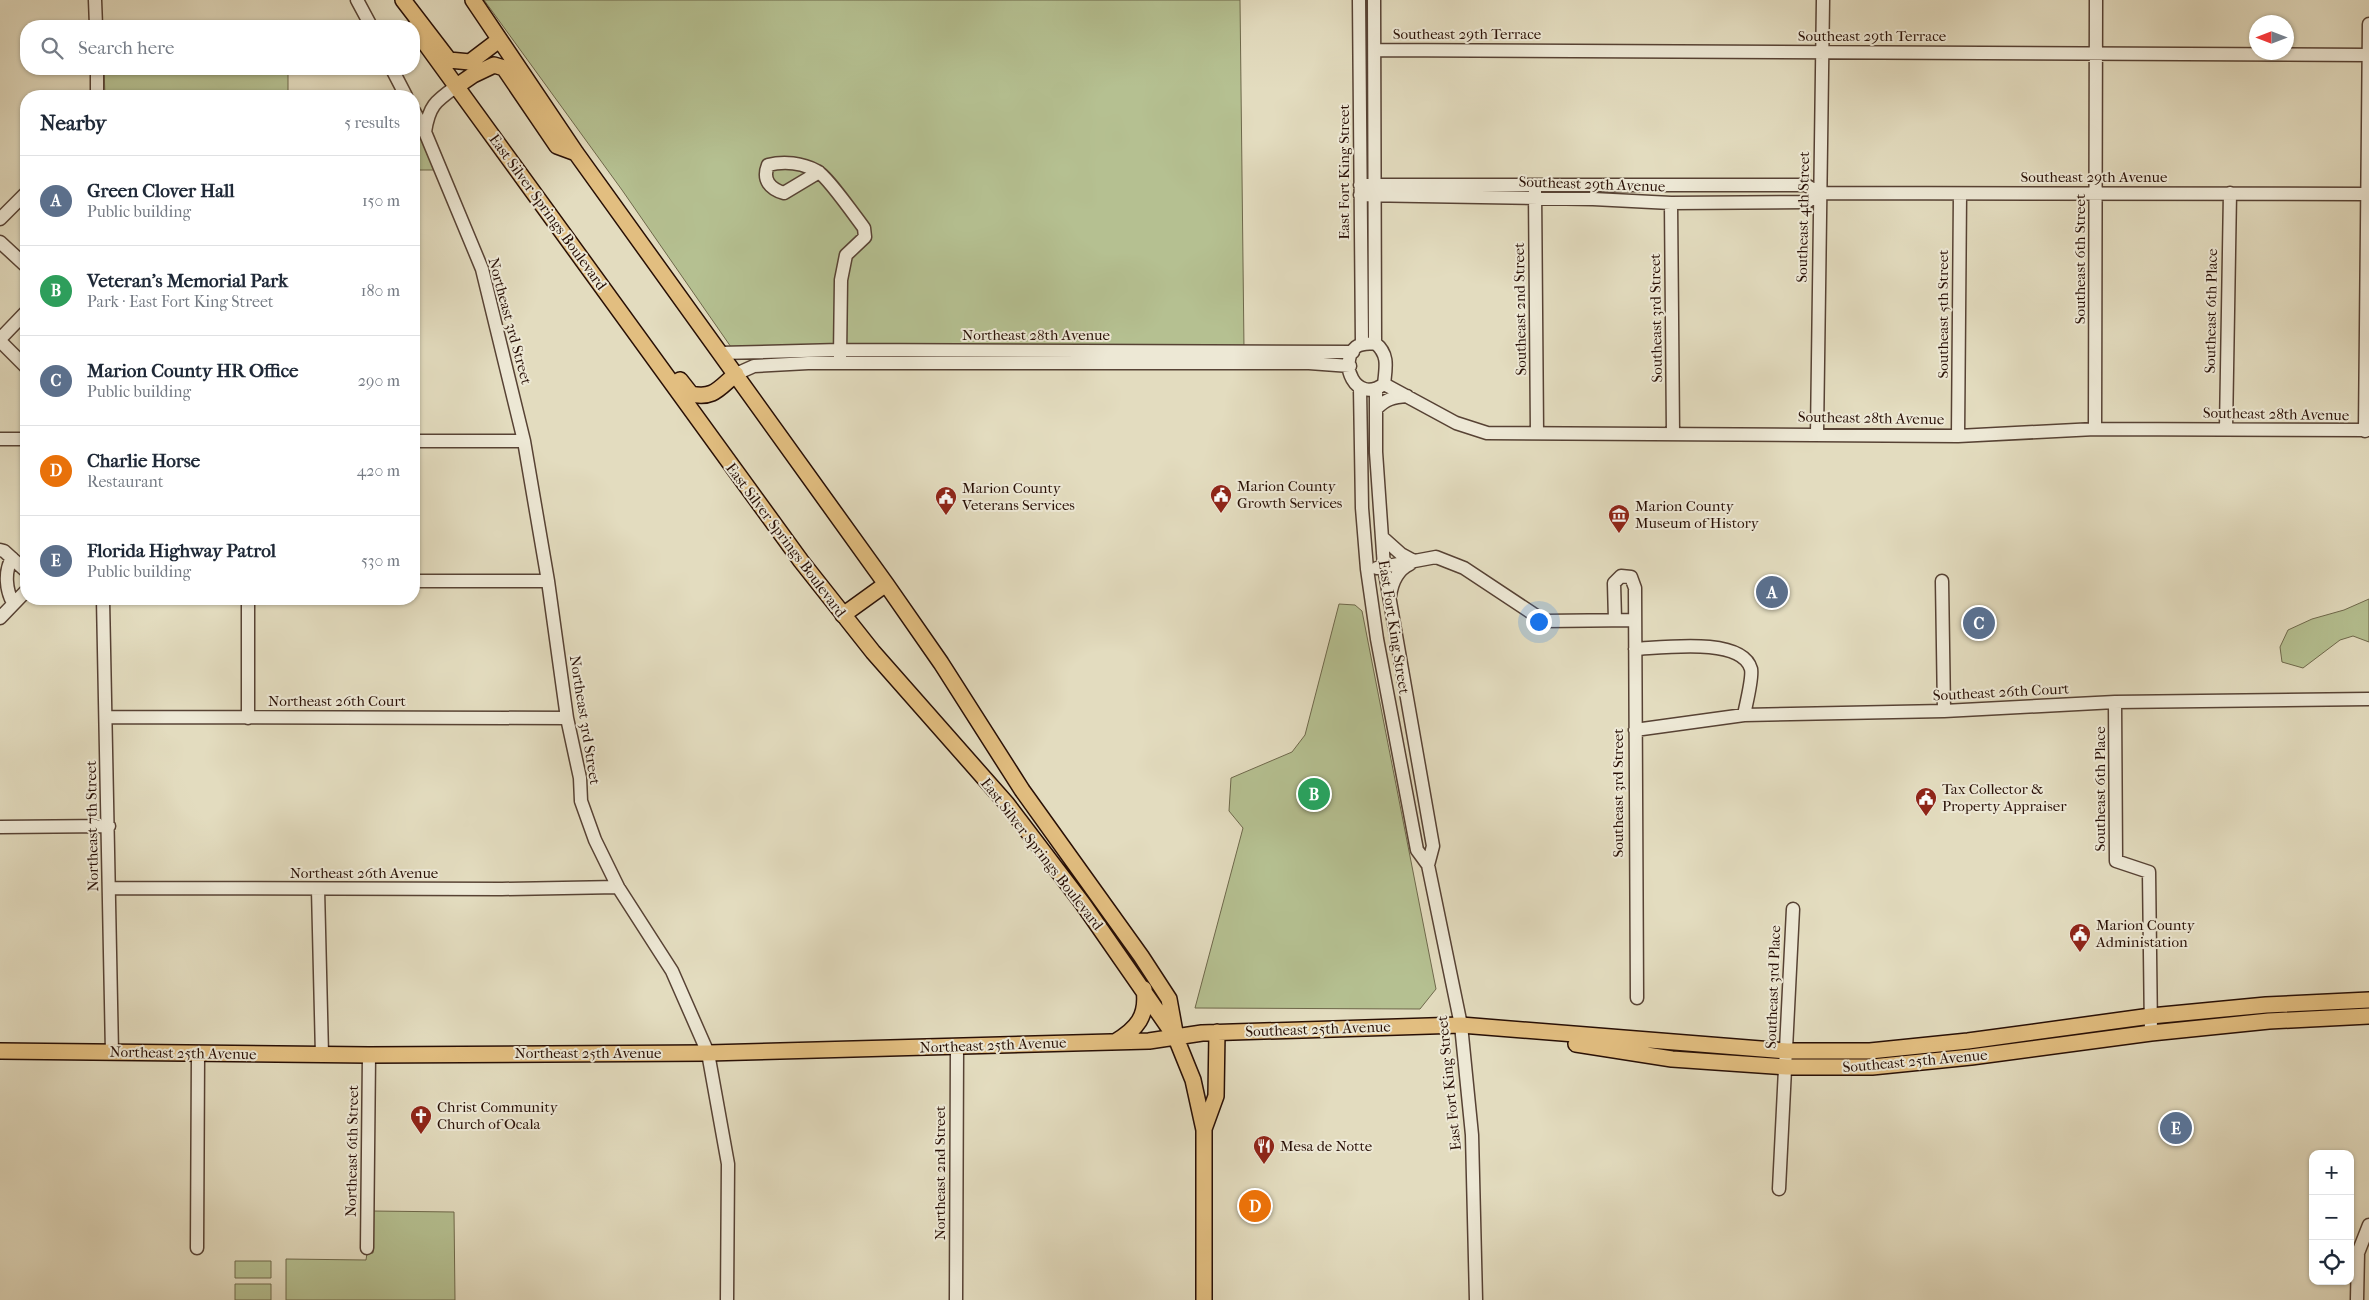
<!DOCTYPE html>
<html lang="en">
<head>
<meta charset="utf-8">
<style>
  :root { --surface:#fff; --page:#f2f2f3; --text:#1f2937; --muted:#747a83; --line:#e0e1e3; --accent:#8f2418 }
  body { margin:0; font-family:"IM FELL French Canon",serif; background:var(--page); color:var(--text) }
  .controls { position:absolute; right:15px; bottom:15px; display:grid; overflow:hidden; border-radius:10px; box-shadow:0 1px 4px #0004 }
  .controls button { width:45px; height:45px; display:grid; place-items:center; padding:0; border:0; border-bottom:1px solid var(--line); background:var(--surface); color:var(--text); font:25px sans-serif }
  .compass { position:absolute; left:2249px; top:15px; width:45px; height:45px; border-radius:50%; background:var(--surface); box-shadow:0 1px 4px #0004; rotate:270deg }
  .you { position:absolute; left:1538px; top:621px; width:18px; height:18px; margin:-12px; border:4px solid #fff; border-radius:50%; background:#1a73e8; box-shadow:0 0 0 8px #1a73e833 }
  .badge { display:grid; place-items:center; width:32px; height:32px; border-radius:50%; background:var(--accent); color:#fff; font-size:16px; font-weight:700 }
  .pin { position:absolute; translate:-50% -50%; border:2px solid #fff; box-shadow:0 1px 5px #0006 }
  .list { margin:0; padding:0; list-style:none }
  h2 { display:flex; justify-content:space-between; align-items:center; height:65px; margin:0; padding:0 20px; font-size:21px }
  h2 small { font-size:16px; font-weight:400; color:var(--muted) }
  .list li { display:grid; grid-template-columns:32px 1fr auto; gap:15px; align-items:center; box-sizing:border-box; height:90px; padding:0 20px; border-top:1px solid var(--line) }
  .list b { display:block; font-size:19px; white-space:nowrap }
  .list p { margin:0; font-size:16px; white-space:nowrap; color:var(--muted) }
  .list em { font-size:16px; font-style:normal; color:var(--muted) }
  .icon { flex:none; width:28px; height:28px; fill:none; stroke:currentColor; stroke-width:2; stroke-linecap:round; stroke-linejoin:round }
  .map { position:relative; flex:none; width:2369px; height:1300px; overflow:hidden }
  .search { position:absolute; background:var(--surface); box-shadow:0 1px 4px #0004; left:20px; top:20px; width:400px; height:55px; display:flex; align-items:center; gap:12px; box-sizing:border-box; padding:0 18px; border-radius:20px; color:var(--muted); font-size:19px }
  .panel { position:absolute; background:var(--surface); box-shadow:0 1px 4px #0004; left:20px; top:90px; width:400px; height:515px; border-radius:20px }
  .map>svg:first-child { display:block }
</style>
</head>
<body>
<div class="map">
<svg width="2369" height="1300" viewBox="0 0 2369 1300">
  <rect width="100%" height="100%" fill="#e3dcbf"/>
  <filter id="stains"><feTurbulence type="fractalNoise" baseFrequency=".004" numOctaves="4"/><feColorMatrix values="0 0 0 0 .2 0 0 0 0 .09 0 0 0 0 .02 0 0 0 .5 -.17"/></filter>
  <radialGradient id="worn" r=".72"><stop offset=".6" stop-color="#630" stop-opacity="0"/><stop offset="1" stop-color="#630" stop-opacity=".3"/></radialGradient>
  <path fill="#b5c091" stroke="#6e684b" d="M 484,0 L 1240,0 L 1244,349 L 731,347 L 622,190 Z
    M 104,69 L 288,69 L 288,96 L 105,96 Z
    M 414,123 L 419,132 L 418,136 L 420,136 L 434,170 L 414,170 Z
    M 2369,599 L 2369,642 L 2353,636 L 2340,640 L 2303,668 L 2282,662 L 2280,647 L 2288,630 L 2312,619 L 2344,610 Z
    M 1339,604 L 1355,605 L 1362,611 L 1436,989 L 1420,1009 L 1195,1008 L 1243,828 L 1229,811 L 1231,778 L 1292,752 L 1305,735 Z
    M 373,1211 L 454,1212 L 455,1300 L 286,1300 L 286,1259 L 366,1260 L 367,1253 L 373,1253 Z
    M 235,1261 L 271,1261 L 271,1278 L 235,1278 Z
    M 235,1284 L 271,1284 L 271,1300 L 235,1300 Z"/>
  <g fill="none" stroke-linecap="round" stroke-linejoin="round">
    <g stroke="#574234" stroke-width="15">
      <path id="minor" d="M 95,0 L 96,26
        M 357,0 L 371,26
        M 1359,0 L 1362,344
        M 1374,0 L 1375,343
        M 1375,50 L 2369,55
        M 97,69 L 97,96
        M 392,69 L 406,96
        M 414,111 L 425,132 L 482,269 L 524,441 L 548,581 L 567,718 L 580,778 L 581,801 L 595,840 L 618,887 L 672,971 L 708,1053 L 728,1164 L 727,1300
        M 425,132 C 429,105 436,101 457,86
        M 819,172 L 784,193 C 770,189 762,180 768,165 C 784,161 802,163 817,171 C 827,176 855,216 864,228 L 865,237 L 846,255 L 841,280 L 840,357
        M 1360,185 L 1806,185 L 1819,193 L 2369,194
        M 1535,190 L 1537,433
        M 1360,195 L 1593,199 L 1671,203 L 1807,202 L 1819,193
        M 1671,203 L 1673,433
        M 0,219 L 26,193
        M 0,242 L 26,266
        M 0,339 L 26,312
        M 0,341 L 26,367
        M 1375,343 C 1389,354 1386,367 1384,384 C 1355,405 1338,362 1356,347 C 1361,343 1369,344 1375,343 Z
        M 720,353 L 840,350 L 1353,352
        M 736,374 L 754,366 L 808,363 L 1309,363 L 1350,366
        M 1384,384 L 1456,423 L 1487,433 L 1958,436 L 2095,429 L 2369,430
        M 1360,388 L 1362,508 L 1367,569 L 1377,639 L 1417,850 L 1428,865 L 1461,1025 L 1472,1135 L 1476,1300
        M 1376,390 L 1376,452 L 1384,567 L 1433,846 L 1428,865
        M 1376,409 C 1386,399 1393,397 1407,396
        M 2095,429 L 2096,0
        M 2226,429 L 2230,193
        M 2365,431 L 2369,24
        M 1817,434 L 1823,0
        M 1958,436 L 1960,194
        M 0,439 L 26,439
        M 414,441 L 524,441
        M 1382,537 L 1401,554 L 1414,561
        M 0,550 L 4,551 L 26,571
        M 12,558 C 4,572 6,590 13,603
        M 1377,568 L 1436,557 L 1464,568 L 1544,621 L 1634,620
        M 414,581 L 548,581
        M 1942,581 L 1944,711
        M 1390,596 C 1392,582 1397,570 1410,564
        M 103,599 L 112,1053
        M 248,599 L 248,718
        M 0,618 L 26,591
        M 1615,620 L 1614,583 L 1621,576 L 1631,577 L 1635,588 L 1637,998
        M 1635,649 C 1660,648 1742,636 1751,669 C 1753,678 1746,704 1744,715
        M 2115,702 L 2116,861 L 2149,872 L 2151,1033
        M 106,717 L 567,718
        M 1635,730 L 1744,715 L 1944,711 L 2115,702 L 2369,699
        M 0,827 L 109,826
        M 110,888 L 502,889 L 618,887
        M 318,889 L 322,1055
        M 1779,1189 L 1793,909
        M 197,1248 L 198,1054
        M 367,1248 L 369,1055
        M 956,1300 L 957,1047
        M 2357,1300 L 2358,1253 L 2369,1225"/>
    </g>
    <g stroke="#280f05" stroke-width="18">
      <path id="major" d="M 403,0 L 449,60 L 470,62 L 499,40
        M 473,0 L 576,153 L 886,584 L 941,663 L 1022,790 L 1141,956 L 1169,999 L 1175,1032
        M 414,28 L 801,561 L 873,652 L 1007,804 L 1083,904 L 1176,1038 L 1193,1080 L 1204,1130 L 1204,1300
        M 457,86 L 473,75 L 494,65 L 504,68 L 557,146 L 576,153
        M 680,380 L 691,394 C 714,399 719,388 736,374
        M 843,615 L 886,584
        M 1115,1042 C 1137,1029 1148,1016 1144,989
        M 1576,1044 L 1672,1059 L 1787,1067 L 1872,1067 L 1971,1057 L 2151,1033 L 2269,1021 L 2369,1016
        M 0,1051 L 369,1055 L 708,1053 L 1149,1041 L 1202,1033 L 1461,1025 L 1787,1051 L 1870,1051 L 1968,1041 L 2151,1016 L 2266,1005 L 2369,1000
        M 1204,1129 L 1216,1096 L 1217,1032"/>
    </g>
    <use href="#minor" stroke="#ede8d5" stroke-width="12"/>
    <use href="#major" stroke="#e2be80" stroke-width="15"/>
  </g>
  <defs>
    <g id="civic-pin" transform="scale(1.125)"><path d="M0 17L-7.5 6A9.5 9.5 0 1 1 7.5 6Z" fill="#8f2418" stroke="#ede8d5"/><path d="M-.6-6.5H3V-4.5H.6V-3L4-1V1h2V6H-6V1h2V-1L-.6-3ZM-1.2 2.5V6h2.4V2.5Z" fill="#fff"/></g>
    <g id="museum-pin" transform="scale(1.125)"><path d="M0 17L-7.5 6A9.5 9.5 0 1 1 7.5 6Z" fill="#8f2418" stroke="#ede8d5"/><path d="M0-6L6-3V-2H-6V-3ZM-5-1h2V3h-2ZM-1-1h2V3h-2ZM3-1h2V3H3ZM-6 4H6V6H-6Z" fill="#fff"/></g>
    <g id="church-pin" transform="scale(1.125)"><path d="M0 17L-7.5 6A9.5 9.5 0 1 1 7.5 6Z" fill="#8f2418" stroke="#ede8d5"/><path d="M-1.2-6h2.4v3.5h3.3v2.4h-3.3V6h-2.4V-.1h-3.3v-2.4h3.3Z" fill="#fff"/></g>
    <g id="restaurant-pin" transform="scale(1.125)"><path d="M0 17L-7.5 6A9.5 9.5 0 1 1 7.5 6Z" fill="#8f2418" stroke="#ede8d5"/><path d="M-5-6h1v4h1v-4h1v4h1v-4h1v5L-1.5 .5V6h-2V.5L-5-1ZM5-6V6H3V1.5H1.5Q1.5-4 5-6Z" fill="#fff"/></g>
  </defs>
  <g fill-rule="evenodd">
    <use href="#civic-pin" x="1221" y="495"/>
    <use href="#civic-pin" x="946" y="497"/>
    <use href="#museum-pin" x="1619" y="515"/>
    <use href="#civic-pin" x="1926" y="798"/>
    <use href="#civic-pin" x="2080" y="934"/>
    <use href="#church-pin" x="421" y="1116"/>
    <use href="#restaurant-pin" x="1264" y="1146"/>
  </g>
  <g text-anchor="middle" dominant-baseline="central" stroke-width="4" stroke-linejoin="round" paint-order="stroke">
    <g font-size="15" fill="#280f05" stroke="#ede8d5">
      <text x="1467" y="34">Southeast 29th Terrace</text>
      <text x="1872" y="36">Southeast 29th Terrace</text>
      <text transform="translate(1344 172) rotate(-90)">East Fort King Street</text>
      <text x="2094" y="177">Southeast 29th Avenue</text>
      <text transform="translate(1592 184) rotate(2)">Southeast 29th Avenue</text>
      <text transform="translate(548 212) rotate(54)">East Silver Springs Boulevard</text>
      <text transform="translate(1803 217) rotate(-89)">Southeast 4th Street</text>
      <text transform="translate(2080 259) rotate(-90)">Southeast 6th Street</text>
      <text transform="translate(1520 309) rotate(-91)">Southeast 2nd Street</text>
      <text transform="translate(2211 311) rotate(-89)">Southeast 6th Place</text>
      <text transform="translate(1943 314) rotate(-90)">Southeast 5th Street</text>
      <text transform="translate(1656 318) rotate(-91)">Southeast 3rd Street</text>
      <text transform="translate(510 321) rotate(75)">Northeast 3rd Street</text>
      <text x="1036" y="335">Northeast 28th Avenue</text>
      <text transform="translate(2276 414) rotate(1)">Southeast 28th Avenue</text>
      <text transform="translate(1871 418) rotate(1)">Southeast 28th Avenue</text>
      <text transform="translate(786 540) rotate(53)">East Silver Springs Boulevard</text>
      <text transform="translate(1394 627) rotate(81)">East Fort King Street</text>
      <text transform="translate(2001 692) rotate(-3)">Southeast 26th Court</text>
      <text x="337" y="701">Northeast 26th Court</text>
      <text transform="translate(585 720) rotate(81)">Northeast 3rd Street</text>
      <text transform="translate(2100 789) rotate(-90)">Southeast 6th Place</text>
      <text transform="translate(1618 793) rotate(-90)">Southeast 3rd Street</text>
      <text transform="translate(92 826) rotate(-91)">Northeast 7th Street</text>
      <text transform="translate(1042 854) rotate(52)">East Silver Springs Boulevard</text>
      <text x="364" y="873">Northeast 26th Avenue</text>
      <text transform="translate(1773 987) rotate(-88)">Southeast 3rd Place</text>
      <text transform="translate(1318 1029) rotate(-2)">Southeast 25th Avenue</text>
      <text transform="translate(993 1045) rotate(-2)">Northeast 25th Avenue</text>
      <text transform="translate(183 1053) rotate(1)">Northeast 25th Avenue</text>
      <text x="588" y="1053">Northeast 25th Avenue</text>
      <text transform="translate(1915 1061) rotate(-5)">Southeast 25th Avenue</text>
      <text transform="translate(1449 1083) rotate(-96)">East Fort King Street</text>
      <text transform="translate(352 1151) rotate(-89)">Northeast 6th Street</text>
      <text transform="translate(940 1173) rotate(-90)">Northeast 2nd Street</text>
    </g>
    <g font-size="15" fill="#280f05" stroke="#ede8d5" text-anchor="start">
      <text x="1237" y="486">Marion County<tspan x="1237" dy="17">Growth Services</tspan></text>
      <text x="962" y="488">Marion County<tspan x="962" dy="17">Veterans Services</tspan></text>
      <text x="1635" y="506">Marion County<tspan x="1635" dy="17">Museum of History</tspan></text>
      <text x="1942" y="789">Tax Collector &amp;<tspan x="1942" dy="17">Property Appraiser</tspan></text>
      <text x="2096" y="925">Marion County<tspan x="2096" dy="17">Administation</tspan></text>
      <text x="437" y="1107">Christ Community<tspan x="437" dy="17">Church of Ocala</tspan></text>
      <text x="1280" y="1146">Mesa de Notte</text>
    </g>
  </g>
  <rect width="100%" height="100%" filter="url(#stains)"/>
  <rect width="100%" height="100%" fill="url(#worn)"/>
</svg>
<div class="controls">
<button>+</button>
<button>−</button>
<button><svg class="icon" aria-label="locate" viewBox="0 0 24 24"><circle cx="12" cy="12" r="6"/><path d="M12 2v4M12 18v4M2 12h4M18 12h4"/></svg></button>
</div>
<svg class="compass" viewBox="-18 -18 36 36"><path d="M0-13l5 13h-10z" fill="#e53935"/><path d="M0 13l5-13h-10z" fill="#747a83"/></svg>
<div class="you"></div>
<div class="pin badge" style="left:1772px;top:592px;background:#5c6f8a">A</div>
<div class="pin badge" style="left:1314px;top:794px;background:#2e9e5b">B</div>
<div class="pin badge" style="left:1979px;top:623px;background:#5c6f8a">C</div>
<div class="pin badge" style="left:1255px;top:1206px;background:#e8710a">D</div>
<div class="pin badge" style="left:2176px;top:1128px;background:#5c6f8a">E</div>
<div class="search"><svg class="icon" aria-label="search" viewBox="0 0 24 24"><circle cx="10" cy="10" r="6"/><path d="M15 15l6 6"/></svg>Search here</div>
<section class="panel">
<h2>Nearby<small>5 results</small></h2>
<ul class="list">
<li><span class="badge" style="background:#5c6f8a">A</span><div><b>Green Clover Hall</b><p>Public building</p></div><em>150 m</em></li>
<li><span class="badge" style="background:#2e9e5b">B</span><div><b>Veteran's Memorial Park</b><p>Park · East Fort King Street</p></div><em>180 m</em></li>
<li><span class="badge" style="background:#5c6f8a">C</span><div><b>Marion County HR Office</b><p>Public building</p></div><em>290 m</em></li>
<li><span class="badge" style="background:#e8710a">D</span><div><b>Charlie Horse</b><p>Restaurant</p></div><em>420 m</em></li>
<li><span class="badge" style="background:#5c6f8a">E</span><div><b>Florida Highway Patrol</b><p>Public building</p></div><em>530 m</em></li>
</ul>
</section>
</div>
</body>
</html>
